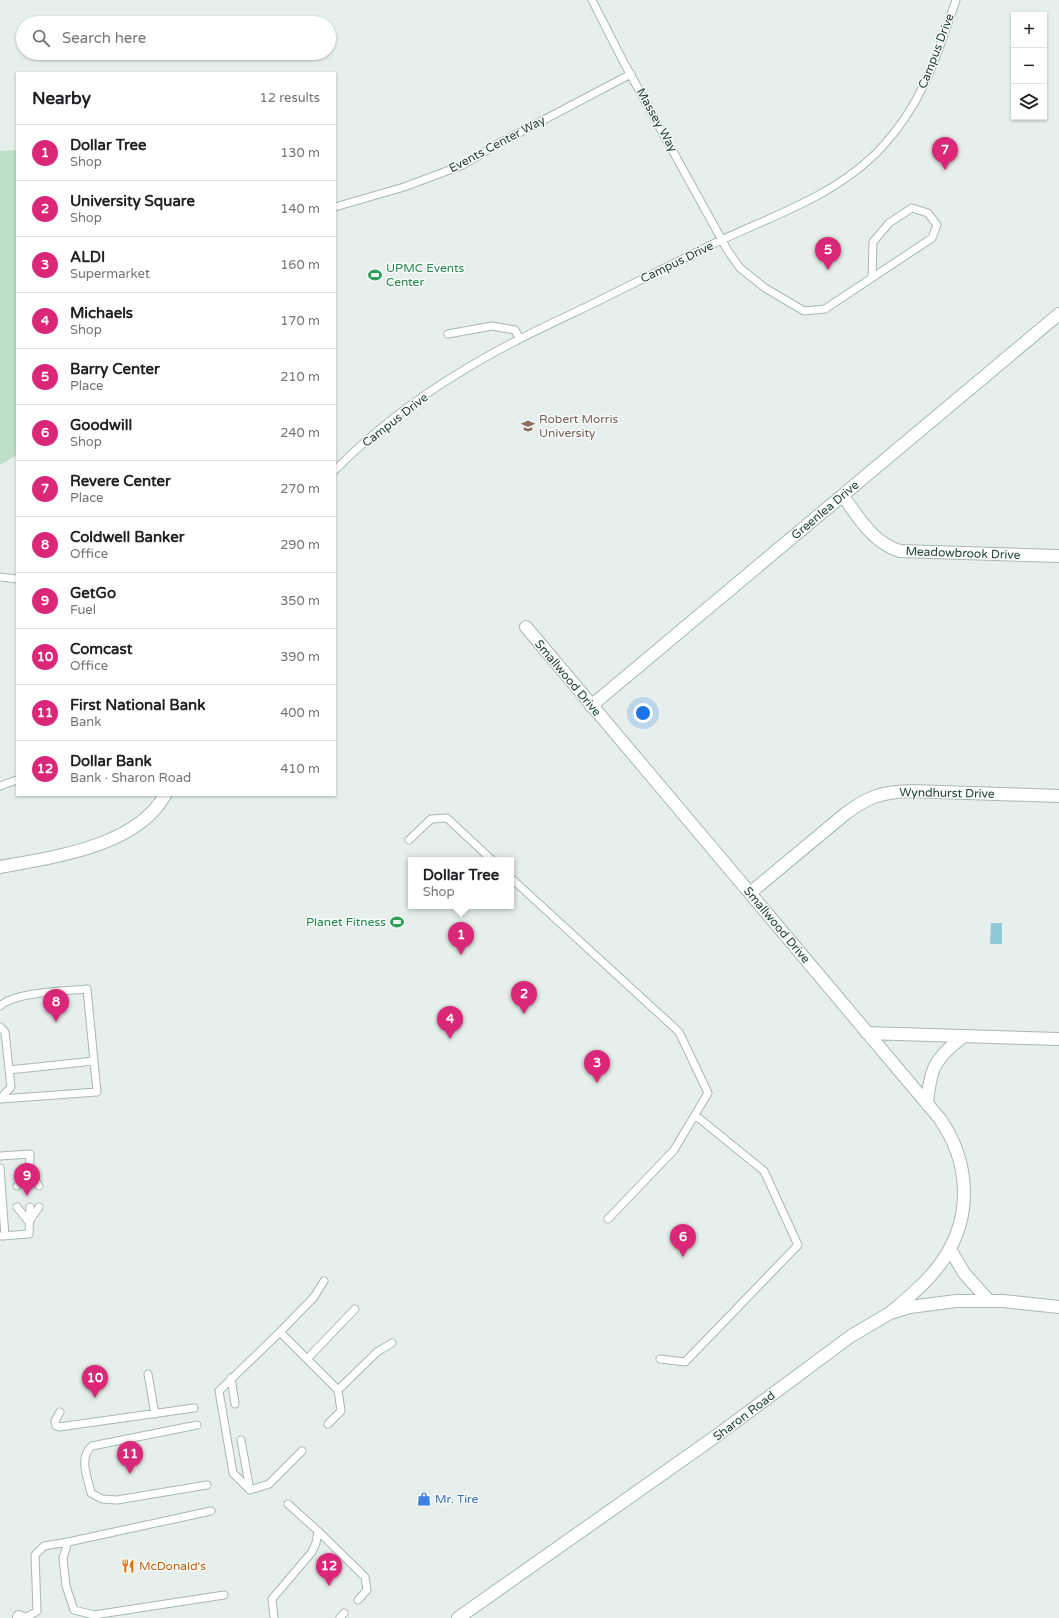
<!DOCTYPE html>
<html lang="en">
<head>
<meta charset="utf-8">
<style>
  :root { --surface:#fff; --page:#f2f2f2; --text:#202124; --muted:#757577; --line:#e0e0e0; --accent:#db2777 }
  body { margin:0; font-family:"Varela Round",sans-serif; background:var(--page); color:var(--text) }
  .controls { position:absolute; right:12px; top:12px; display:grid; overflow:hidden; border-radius:0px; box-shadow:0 1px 3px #0004 }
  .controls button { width:36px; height:36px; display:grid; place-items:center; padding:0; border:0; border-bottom:1px solid var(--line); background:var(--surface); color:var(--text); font:20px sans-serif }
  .you { position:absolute; left:643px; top:713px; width:14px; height:14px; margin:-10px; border:3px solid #fff; border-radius:50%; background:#1a73e8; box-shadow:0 0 0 6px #1a73e833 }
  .badge { display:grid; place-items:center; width:26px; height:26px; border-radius:50%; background:var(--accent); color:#fff; font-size:13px; font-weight:700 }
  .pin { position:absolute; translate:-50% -33px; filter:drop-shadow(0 1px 2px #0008) }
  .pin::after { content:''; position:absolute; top:21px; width:14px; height:12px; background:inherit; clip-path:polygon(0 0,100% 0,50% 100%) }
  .popup { position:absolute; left:408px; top:857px; width:106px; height:52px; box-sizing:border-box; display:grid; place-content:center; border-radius:0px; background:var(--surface); filter:drop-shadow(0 1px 3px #0005); font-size:13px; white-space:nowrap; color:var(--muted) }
  .popup b { font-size:15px; color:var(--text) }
  .popup::after { content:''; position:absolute; left:50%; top:100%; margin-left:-8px; border:8px solid transparent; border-top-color:var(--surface) }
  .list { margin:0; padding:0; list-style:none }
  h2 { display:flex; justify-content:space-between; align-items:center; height:52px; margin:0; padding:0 16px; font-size:17px }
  h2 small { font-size:13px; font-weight:400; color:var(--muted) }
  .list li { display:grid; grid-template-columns:26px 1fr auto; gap:12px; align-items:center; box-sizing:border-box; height:56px; padding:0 16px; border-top:1px solid var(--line) }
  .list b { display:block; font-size:15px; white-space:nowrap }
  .list p { margin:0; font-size:13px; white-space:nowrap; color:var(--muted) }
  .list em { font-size:13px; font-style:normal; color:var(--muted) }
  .icon { flex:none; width:22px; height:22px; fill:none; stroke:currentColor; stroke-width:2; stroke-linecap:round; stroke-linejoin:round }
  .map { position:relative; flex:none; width:1059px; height:1618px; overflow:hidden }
  .search { position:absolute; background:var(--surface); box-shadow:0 1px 3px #0004; left:16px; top:16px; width:320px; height:44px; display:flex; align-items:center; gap:10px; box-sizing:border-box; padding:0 14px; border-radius:22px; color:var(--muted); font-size:15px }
  .panel { position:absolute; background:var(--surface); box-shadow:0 1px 3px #0004; left:16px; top:72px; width:320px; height:724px; border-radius:0px }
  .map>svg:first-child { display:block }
</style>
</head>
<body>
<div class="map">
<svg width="1059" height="1618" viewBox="0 0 1059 1618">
  <rect width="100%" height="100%" fill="#e6efeb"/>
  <path fill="#bfe0c8" d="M 17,150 L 17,455 L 0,465 L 0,151 Z"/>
  <path fill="#8ec9d4" d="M 991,923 L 1002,923 L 1002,944 L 990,944 Z"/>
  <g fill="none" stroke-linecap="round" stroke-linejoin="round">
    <g stroke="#a8b8b2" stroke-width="9">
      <path id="service" d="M 592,0 L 623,61 L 728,251 L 740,268 L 765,288 L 804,311 L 825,309 L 932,238 L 937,225 L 928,213 L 912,208 L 889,223 L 873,242 L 872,278
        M 335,207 L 404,187 L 463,165 L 496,145 L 631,74
        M 448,334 L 492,326 L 515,330 L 520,339
        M 335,470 C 372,433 414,400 459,373 C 500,347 544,327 588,306 C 630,285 673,264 715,243 C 772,216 838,195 882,147 C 923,103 937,55 956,0
        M 0,577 L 17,579
        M 0,786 L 17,780
        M 409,840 L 431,819 L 447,818 L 492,860
        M 511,878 L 679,1032 L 708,1093 L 674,1150 L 608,1219
        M 0,1006 C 14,992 66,991 87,989 L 94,1061
        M 0,1027 L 5,1032 L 11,1087 L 0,1099
        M 1,1099 L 97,1092 L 94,1061 L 9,1070
        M 0,1156 L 30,1154 L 29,1186
        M 0,1168 L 5,1236
        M 17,1186 L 30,1171 L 39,1186
        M 17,1207 L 29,1222 L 39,1207
        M 0,1236 L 29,1234 L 30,1207
        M 324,1281 L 314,1297 L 280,1332 L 338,1390 L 377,1352 L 392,1343
        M 280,1332 L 219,1391 L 233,1473 L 250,1490 L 269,1484 L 302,1451
        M 307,1359 L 355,1309
        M 660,1359 L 685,1362 L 798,1245 L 764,1171 L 695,1115
        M 148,1374 L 155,1414
        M 231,1378 L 235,1404
        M 60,1412 L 55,1421 L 56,1426 L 59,1427 L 194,1408
        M 328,1424 L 341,1411 L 338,1390
        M 197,1425 L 92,1446 C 78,1457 88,1479 91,1493 L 102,1499 L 117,1500 L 207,1485
        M 241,1440 L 250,1490
        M 288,1504 L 318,1531 L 365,1577 L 367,1590 L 358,1600
        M 211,1511 L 68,1542 L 63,1558 L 66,1586 L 74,1610 L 94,1615 L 224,1595
        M 19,1617 L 29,1616 L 37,1611 L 35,1555 L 44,1546 L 68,1542
        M 274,1618 L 272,1599 L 312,1552 L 316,1543 L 318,1531
        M 340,1618 L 344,1613"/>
    </g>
    <g stroke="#a8b8b2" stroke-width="14">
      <path id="minor" d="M 843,496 C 859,518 873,543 900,551 L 1059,556
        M 526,627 L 940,1119 C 969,1161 973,1213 945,1257 C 931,1279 910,1296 890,1313
        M 591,706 L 1059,314
        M 0,867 C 53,857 136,847 165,795
        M 750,893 L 845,814 C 867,797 882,792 910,791 L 1059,796
        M 867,1033 L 1059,1039
        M 927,1104 C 930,1068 935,1058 964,1036
        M 950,1249 L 964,1273 L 989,1301
        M 19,1617 L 19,1618"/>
    </g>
    <g stroke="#a8b8b2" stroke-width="14">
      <path id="tertiary" d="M 458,1618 L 712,1439 L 851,1336 L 890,1313 L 910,1307 L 956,1301 L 1003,1301 L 1059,1307"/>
    </g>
    <use href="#service" stroke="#fff" stroke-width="7"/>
    <use href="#minor" stroke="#fff" stroke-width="12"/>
    <use href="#tertiary" stroke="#fff" stroke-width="12"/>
  </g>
  <defs>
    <g id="stadium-bare" transform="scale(1.08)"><path d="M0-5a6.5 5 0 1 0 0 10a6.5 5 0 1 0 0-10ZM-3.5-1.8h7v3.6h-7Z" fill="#2e9e5b" stroke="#f7fbf9" stroke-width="2.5" paint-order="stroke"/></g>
    <g id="university-bare" transform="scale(1.08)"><path d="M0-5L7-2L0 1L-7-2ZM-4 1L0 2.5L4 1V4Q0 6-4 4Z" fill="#8d6e63" stroke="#f7fbf9" stroke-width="2.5" paint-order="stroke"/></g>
    <g id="shop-bare" transform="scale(1.08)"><path d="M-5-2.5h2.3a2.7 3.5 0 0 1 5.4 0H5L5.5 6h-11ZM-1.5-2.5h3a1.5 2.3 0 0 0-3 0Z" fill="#3f7fe0" stroke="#f7fbf9" stroke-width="2.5" paint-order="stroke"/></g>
    <g id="restaurant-bare" transform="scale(1.08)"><path d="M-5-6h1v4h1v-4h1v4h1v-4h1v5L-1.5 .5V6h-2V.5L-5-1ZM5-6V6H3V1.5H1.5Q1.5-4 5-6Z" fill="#e8710a" stroke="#f7fbf9" stroke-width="2.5" paint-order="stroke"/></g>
  </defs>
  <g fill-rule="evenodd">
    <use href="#stadium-bare" x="375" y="275"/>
    <use href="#university-bare" x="528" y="426"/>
    <use href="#stadium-bare" x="397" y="922"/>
    <use href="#shop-bare" x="424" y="1499"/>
    <use href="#restaurant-bare" x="128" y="1566"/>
  </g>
  <g text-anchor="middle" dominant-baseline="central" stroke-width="3" stroke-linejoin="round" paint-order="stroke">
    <g font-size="12" fill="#24423a" stroke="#f7fbf9">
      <text transform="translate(936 51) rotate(-69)">Campus Drive</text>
      <text transform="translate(657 120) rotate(61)">Massey Way</text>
      <text transform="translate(497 144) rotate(-28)">Events Center Way</text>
      <text transform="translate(677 262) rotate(-26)">Campus Drive</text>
      <text transform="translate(395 420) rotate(-38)">Campus Drive</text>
      <text transform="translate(825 510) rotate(-40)">Greenlea Drive</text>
      <text transform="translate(963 553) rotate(2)">Meadowbrook Drive</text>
      <text transform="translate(568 678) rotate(50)">Smallwood Drive</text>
      <text transform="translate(947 793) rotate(1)">Wyndhurst Drive</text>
      <text transform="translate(777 925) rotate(50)">Smallwood Drive</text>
      <text transform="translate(744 1416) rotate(-37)">Sharon Road</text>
    </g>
    <g font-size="12" fill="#27864d" stroke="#f7fbf9" text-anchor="start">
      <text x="386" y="268">UPMC Events<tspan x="386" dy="14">Center</tspan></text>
      <text x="386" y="922" text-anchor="end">Planet Fitness</text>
    </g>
    <g font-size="12" fill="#785e54" stroke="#f7fbf9" text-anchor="start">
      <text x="539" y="419">Robert Morris<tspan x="539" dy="14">University</tspan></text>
    </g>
    <g font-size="12" fill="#366cbe" stroke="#f7fbf9" text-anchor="start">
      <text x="435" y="1499">Mr. Tire</text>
    </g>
    <g font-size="12" fill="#c56008" stroke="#f7fbf9" text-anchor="start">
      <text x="139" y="1566">McDonald's</text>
    </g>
  </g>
</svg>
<div class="controls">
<button>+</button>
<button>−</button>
<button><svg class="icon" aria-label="layers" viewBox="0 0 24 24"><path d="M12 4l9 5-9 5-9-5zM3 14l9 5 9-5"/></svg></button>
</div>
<div class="you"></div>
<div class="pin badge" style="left:461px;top:955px">1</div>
<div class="popup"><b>Dollar Tree</b>Shop</div>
<div class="pin badge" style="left:524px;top:1014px">2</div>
<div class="pin badge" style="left:597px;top:1083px">3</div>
<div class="pin badge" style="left:450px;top:1039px">4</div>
<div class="pin badge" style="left:828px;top:270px">5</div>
<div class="pin badge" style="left:683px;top:1257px">6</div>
<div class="pin badge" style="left:945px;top:170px">7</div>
<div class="pin badge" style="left:56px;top:1022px">8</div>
<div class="pin badge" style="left:27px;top:1196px">9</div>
<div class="pin badge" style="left:95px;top:1398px">10</div>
<div class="pin badge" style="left:130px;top:1474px">11</div>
<div class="pin badge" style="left:329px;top:1586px">12</div>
<div class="search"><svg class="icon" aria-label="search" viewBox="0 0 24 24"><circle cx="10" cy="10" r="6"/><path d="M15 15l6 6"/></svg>Search here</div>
<section class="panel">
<h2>Nearby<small>12 results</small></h2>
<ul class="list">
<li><span class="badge">1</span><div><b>Dollar Tree</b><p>Shop</p></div><em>130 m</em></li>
<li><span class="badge">2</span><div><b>University Square</b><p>Shop</p></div><em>140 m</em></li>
<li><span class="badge">3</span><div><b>ALDI</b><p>Supermarket</p></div><em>160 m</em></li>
<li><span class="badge">4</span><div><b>Michaels</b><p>Shop</p></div><em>170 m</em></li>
<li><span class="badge">5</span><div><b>Barry Center</b><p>Place</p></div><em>210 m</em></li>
<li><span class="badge">6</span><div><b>Goodwill</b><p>Shop</p></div><em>240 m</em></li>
<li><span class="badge">7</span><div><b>Revere Center</b><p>Place</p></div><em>270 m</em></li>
<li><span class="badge">8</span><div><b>Coldwell Banker</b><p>Office</p></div><em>290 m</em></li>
<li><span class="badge">9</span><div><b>GetGo</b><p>Fuel</p></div><em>350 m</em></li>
<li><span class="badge">10</span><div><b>Comcast</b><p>Office</p></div><em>390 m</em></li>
<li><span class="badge">11</span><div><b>First National Bank</b><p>Bank</p></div><em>400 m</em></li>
<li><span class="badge">12</span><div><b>Dollar Bank</b><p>Bank · Sharon Road</p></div><em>410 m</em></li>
</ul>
</section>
</div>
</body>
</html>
